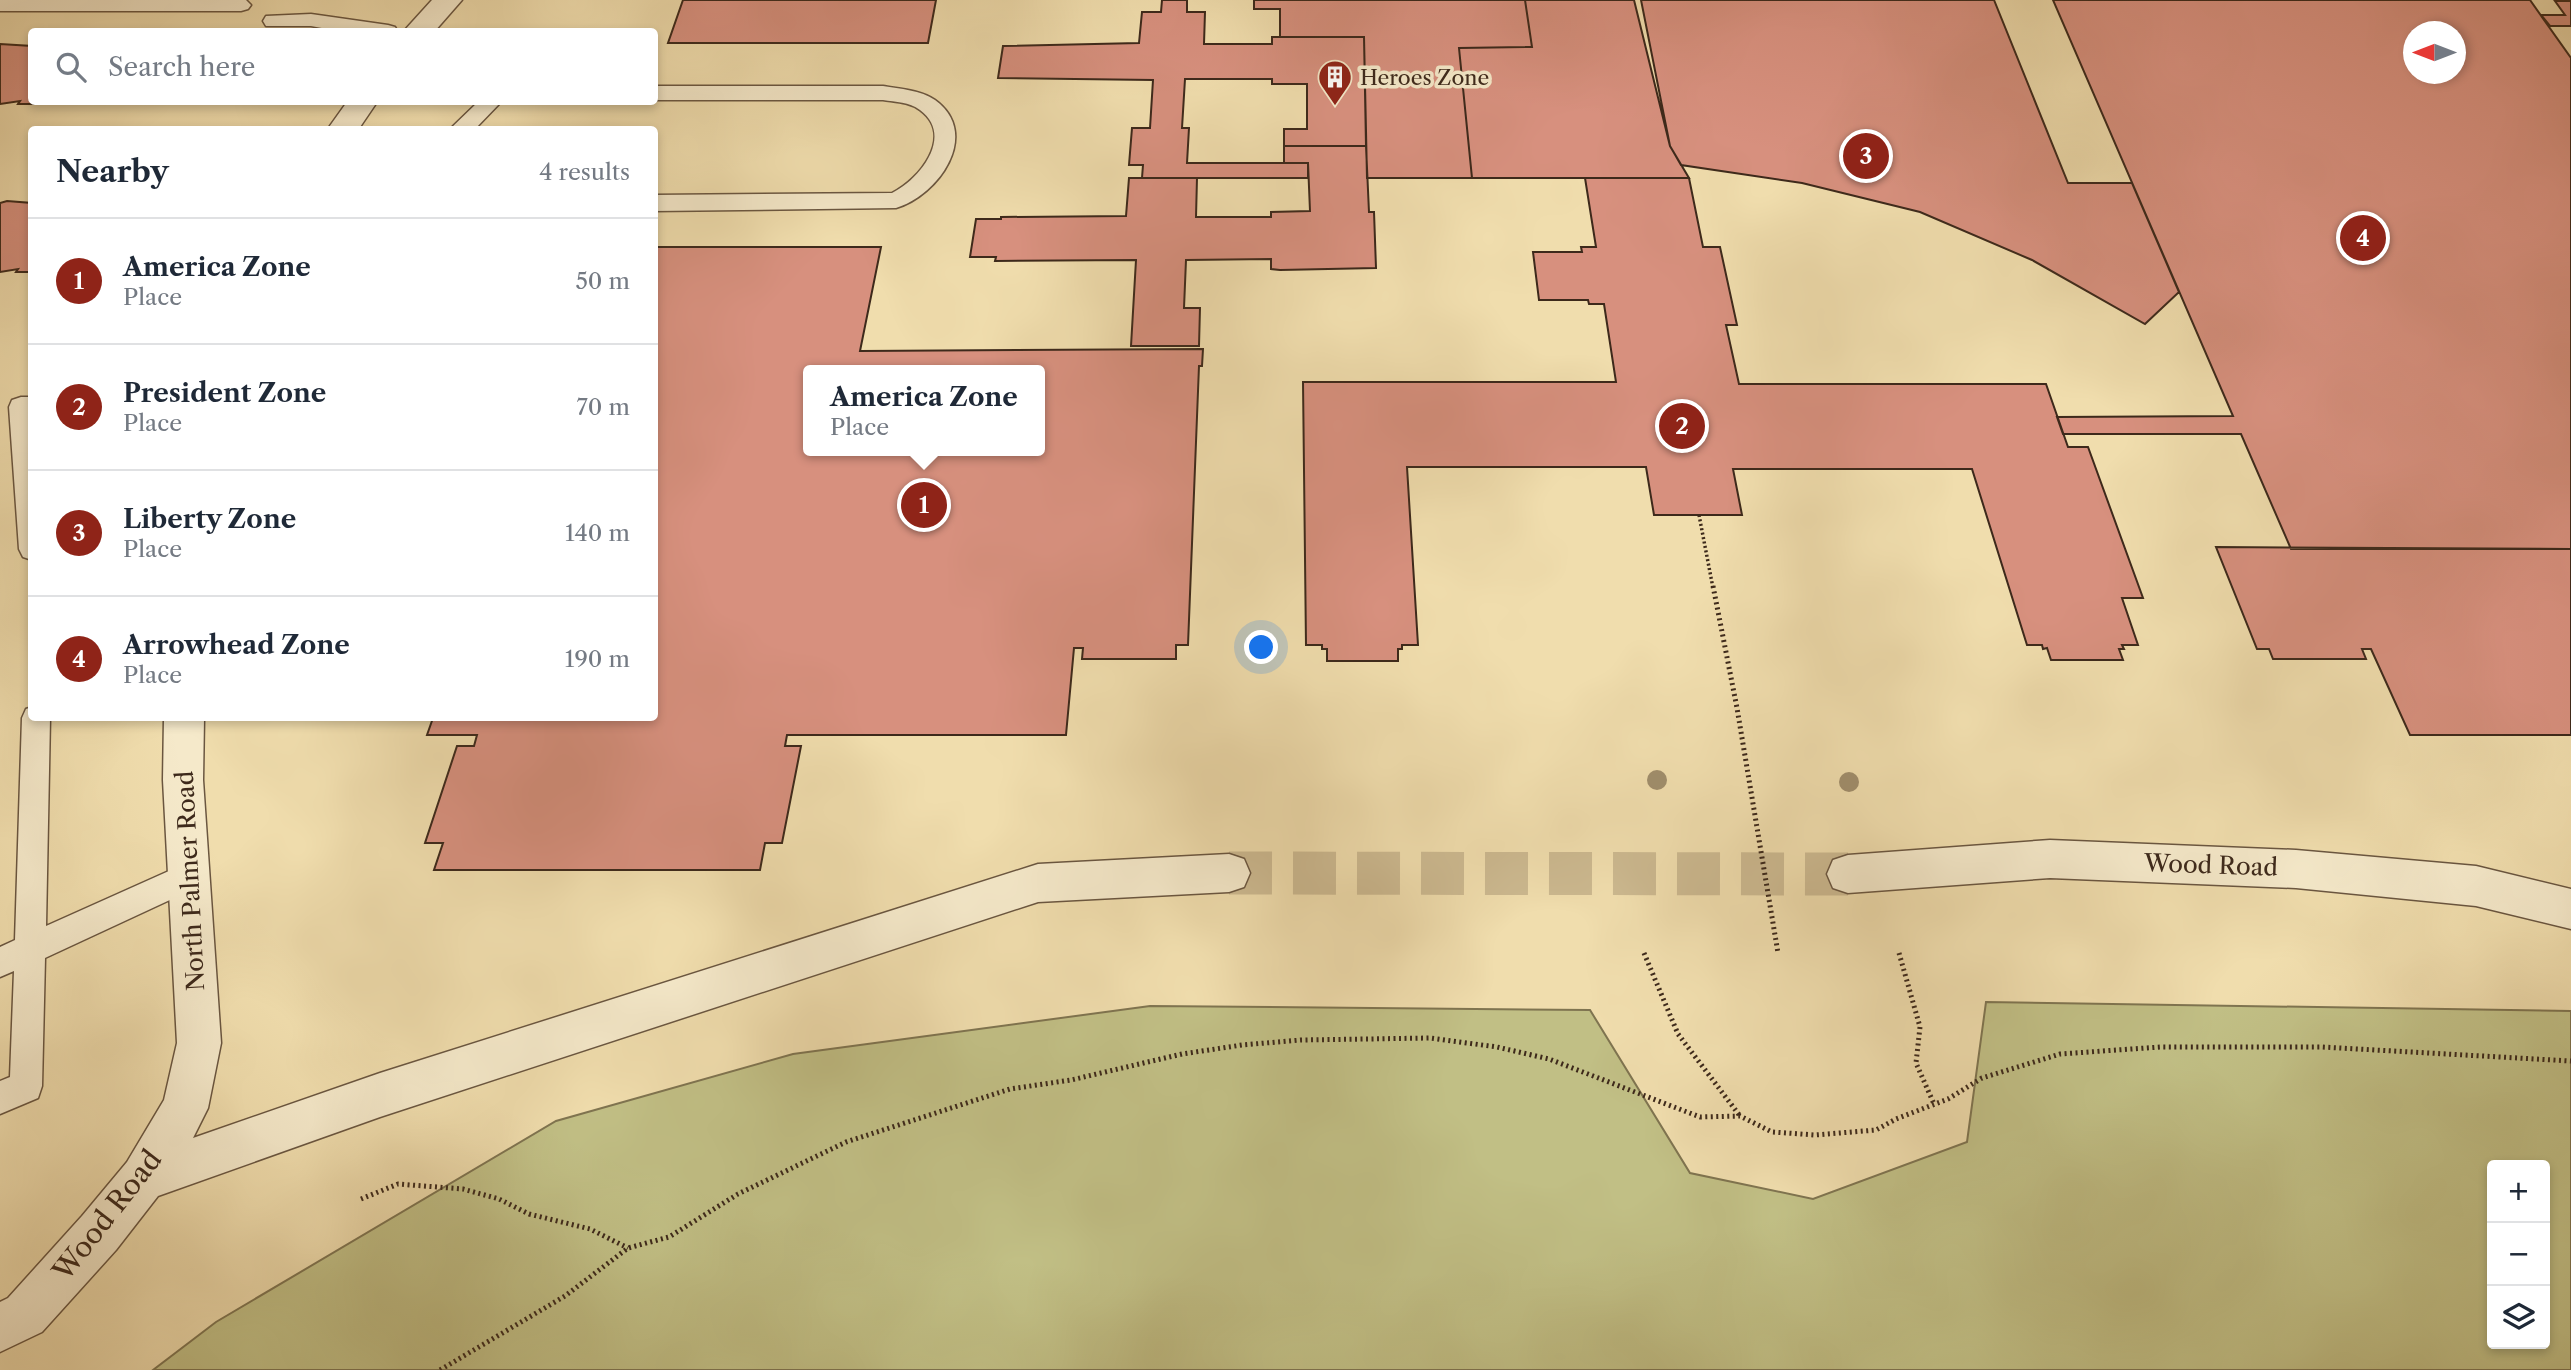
<!DOCTYPE html>
<html lang="en">
<head>
<meta charset="utf-8">
<style>
  :root { --surface:#fff; --page:#f2f2f3; --text:#1f2937; --muted:#747a83; --line:#e0e1e3; --accent:#8f2418 }
  body { margin:0; font-family:"Libre Caslon Text",serif; background:var(--page); color:var(--text) }
  .controls { position:absolute; right:21px; bottom:21px; display:grid; overflow:hidden; border-radius:7px; box-shadow:0 4px 10px #0003 }
  .controls button { width:63px; height:63px; display:grid; place-items:center; padding:0; border:0; border-bottom:2px solid var(--line); background:var(--surface); color:var(--text); font:35px sans-serif }
  .compass { position:absolute; left:2403px; top:21px; width:63px; height:63px; border-radius:50%; background:var(--surface); box-shadow:0 4px 10px #0003; rotate:270deg }
  .you { position:absolute; left:1262px; top:648px; width:24px; height:24px; margin:-18px; border:5px solid #fff; border-radius:50%; background:#1a73e8; box-shadow:0 0 0 10px #1a73e833 }
  .badge { display:grid; place-items:center; width:46px; height:46px; border-radius:50%; background:var(--accent); color:#fff; font-size:23px; font-weight:700 }
  .pin { position:absolute; translate:-50% -50%; border:4px solid #fff; box-shadow:0 2px 7px #0006 }
  .popup { position:absolute; left:803px; top:365px; width:242px; height:91px; box-sizing:border-box; display:grid; place-content:center; border-radius:7px; background:var(--surface); filter:drop-shadow(0 2px 5px #0005); font-size:23px; white-space:nowrap; color:var(--muted) }
  .popup b { font-size:26px; color:var(--text) }
  .popup::after { content:''; position:absolute; left:50%; top:100%; margin-left:-14px; border:14px solid transparent; border-top-color:var(--surface) }
  .list { margin:0; padding:0; list-style:none }
  h2 { display:flex; justify-content:space-between; align-items:center; height:91px; margin:0; padding:0 28px; font-size:30px }
  h2 small { font-size:23px; font-weight:400; color:var(--muted) }
  .list li { display:grid; grid-template-columns:46px 1fr auto; gap:21px; align-items:center; box-sizing:border-box; height:126px; padding:0 28px; border-top:2px solid var(--line) }
  .list b { display:block; font-size:26px; white-space:nowrap }
  .list p { margin:0; font-size:23px; white-space:nowrap; color:var(--muted) }
  .list em { font-size:23px; font-style:normal; color:var(--muted) }
  .icon { flex:none; width:38px; height:38px; fill:none; stroke:currentColor; stroke-width:2; stroke-linecap:round; stroke-linejoin:round }
  .map { position:relative; flex:none; width:2571px; height:1370px; overflow:hidden }
  .search { position:absolute; background:var(--surface); box-shadow:0 4px 10px #0003; left:28px; top:28px; width:630px; height:77px; display:flex; align-items:center; gap:18px; box-sizing:border-box; padding:0 24px; border-radius:7px; color:var(--muted); font-size:26px }
  .panel { position:absolute; background:var(--surface); box-shadow:0 4px 10px #0003; left:28px; top:126px; width:630px; height:595px; border-radius:7px }
  .map>svg:first-child { display:block }
</style>
</head>
<body>
<div class="map">
<svg width="2571" height="1370" viewBox="0 0 2571 1370">
  <rect width="100%" height="100%" fill="#f0ddad"/>
  <filter id="stains"><feTurbulence type="fractalNoise" baseFrequency=".00286" numOctaves="4"/><feColorMatrix values="0 0 0 0 .2 0 0 0 0 .09 0 0 0 0 .02 0 0 0 .5 -.17"/></filter>
  <radialGradient id="worn" r=".72"><stop offset=".6" stop-color="#630" stop-opacity="0"/><stop offset="1" stop-color="#630" stop-opacity=".3"/></radialGradient>
  <path fill="#c1bf85" stroke="#7f7450" stroke-width="2" fill-rule="evenodd" d="M 1986,1002 L 2571,1011 L 2571,1370 L 153,1370 L 216,1322 L 556,1121 L 793,1054 L 1150,1006 L 1590,1010 L 1690,1173 L 1813,1199 L 1967,1142 ZM 2492,1165 L 2545,1165 L 2545,1344 L 2492,1344 Z"/>
  <path fill="#d7907e" stroke="#3d291b" stroke-width="2" fill-rule="evenodd" d="M 683,0 L 936,0 L 928,43 L 668,43 Z
    M 1162,0 L 1187,0 L 1187,12 L 1205,12 L 1204,44 L 1272,44 L 1272,37 L 1364,37 L 1366,146 L 1284,146 L 1284,129 L 1307,129 L 1307,84 L 1272,84 L 1272,79 L 1185,79 L 1182,128 L 1189,128 L 1187,163 L 1308,163 L 1308,178 L 1142,178 L 1143,165 L 1129,165 L 1132,128 L 1150,128 L 1153,80 L 998,78 L 1003,46 L 1139,43 L 1142,12 L 1161,12 Z
    M 1254,0 L 1525,0 L 1532,47 L 1459,48 L 1472,178 L 1367,178 L 1364,37 L 1280,37 L 1280,9 L 1254,9 Z
    M 1525,0 L 1634,0 L 1670,146 L 1689,178 L 1472,178 L 1459,48 L 1532,47 Z
    M 1641,0 L 1994,0 L 2068,183 L 2132,183 L 2179,292 L 2145,324 L 2032,260 L 1920,212 L 1802,183 L 1681,165 L 1670,146 Z
    M 2053,0 L 2530,0 L 2571,58 L 2571,549 L 2291,549 L 2241,434 L 2063,434 L 2057,417 L 2233,416 ZM 2414,32 L 2456,32 L 2456,74 L 2414,74 Z
    M 2555,1 L 2571,1 L 2571,26 L 2550,26 L 2541,15 L 2565,15 Z
    M 0,44 L 32,46 L 32,102 L 37,102 L 35,104 L 18,104 L 20,101 L 0,104 Z
    M 1284,146 L 1366,146 L 1369,212 L 1374,212 L 1376,268 L 1280,270 L 1271,269 L 1271,259 L 1186,260 L 1184,308 L 1200,308 L 1199,346 L 1131,346 L 1136,260 L 995,261 L 996,257 L 970,257 L 976,219 L 1001,219 L 1001,217 L 1126,216 L 1129,178 L 1197,178 L 1196,217 L 1271,217 L 1271,212 L 1310,211 L 1308,163 L 1284,163 Z
    M 1585,178 L 1689,178 L 1703,247 L 1720,247 L 1737,325 L 1726,325 L 1739,384 L 2046,384 L 2068,447 L 2088,447 L 2143,598 L 2122,598 L 2138,645 L 2122,645 L 2124,649 L 2119,649 L 2123,660 L 2051,660 L 2047,648 L 2043,649 L 2042,645 L 2027,645 L 1972,469 L 1733,469 L 1742,515 L 1654,515 L 1646,467 L 1407,467 L 1418,645 L 1402,645 L 1402,649 L 1398,649 L 1398,661 L 1327,661 L 1327,649 L 1322,649 L 1322,645 L 1306,645 L 1303,382 L 1616,382 L 1604,304 L 1589,304 L 1588,300 L 1539,300 L 1533,252 L 1582,252 L 1581,247 L 1596,247 Z
    M 7,201 L 32,203 L 32,272 L 16,272 L 18,269 L 0,272 L 0,203 Z
    M 654,247 L 881,247 L 860,351 L 1203,349 L 1202,366 L 1199,366 L 1188,645 L 1176,645 L 1176,659 L 1082,659 L 1083,648 L 1074,648 L 1066,735 L 787,735 L 785,746 L 801,746 L 782,843 L 765,843 L 760,870 L 434,870 L 443,843 L 425,843 L 457,746 L 474,746 L 477,735 L 427,735 L 433,718 L 654,718 ZM 808,370 L 1040,370 L 1040,451 L 808,451 Z
    M 2216,547 L 2571,549 L 2571,735 L 2410,735 L 2371,649 L 2362,649 L 2366,659 L 2273,659 L 2269,649 L 2257,649 Z"/>
  <g fill="none" stroke-linecap="round" stroke-linejoin="round">
    <path stroke="#ccb990" stroke-width="43" stroke-dasharray="43 21" stroke-linecap="butt" d="M 1229,873 L 1848,874"/>
    <g stroke="#6a5640" stroke-width="3">
      <path id="lane" d="M 0,0 L 246,0 L 251,5 L 248,9 L 241,11 L 0,11 Z
        M 311,14 L 388,25 L 395,27 L 398,32 L 343,32 L 311,26 L 266,26 L 263,21 L 266,16 Z
        M 654,86 L 883,86 C 900,89 921,90 935,100 C 982,134 938,196 896,208 L 654,211 L 654,195 L 892,193 C 919,180 955,136 920,110 C 909,102 896,102 883,100 L 654,100 Z
        M 478,102 L 501,102 L 474,130 L 449,130 Z
        M 21,397 L 32,397 L 32,560 L 23,557 L 19,549 L 9,407 L 12,400 Z
        M 32,707 L 32,718 L 50,718 L 46,926 L 189,862 L 200,866 L 204,876 L 200,886 L 45,958 L 42,1086 L 38,1098 L 0,1114 L 0,1081 L 10,1077 L 14,971 L 0,977 L 0,947 L 15,940 L 22,718 L 26,709 Z"/>
    </g>
    <g stroke="#6a5640" stroke-width="3">
      <path id="street" d="M 432,0 L 462,0 L 434,32 L 403,32 Z
        M 347,102 L 377,102 L 358,130 L 327,130 Z
        M 164,718 L 204,718 L 203,780 L 221,1043 L 208,1108 L 193,1138 L 380,1073 L 1038,864 L 1229,854 L 1244,859 L 1250,873 L 1244,887 L 1229,892 L 1038,902 L 380,1117 L 158,1196 L 116,1250 L 42,1332 L 0,1352 L 0,1302 L 8,1298 L 82,1216 L 127,1162 L 164,1100 L 177,1043 L 163,780 Z
        M 2050,840 L 2296,850 L 2476,866 L 2571,889 L 2571,929 L 2476,906 L 2296,888 L 2050,878 L 1848,893 L 1833,888 L 1827,874 L 1833,860 L 1848,855 Z"/>
    </g>
    <path stroke="#3d291b" stroke-width="3.5" stroke-dasharray="2 2.5" stroke-linecap="butt" d="M 1699,515 L 1713,588"/>
    <path stroke="#3d291b" stroke-width="5" stroke-dasharray="2 3.5" stroke-linecap="butt" d="M 1713,586 L 1737,708 L 1778,953
      M 1644,953 L 1678,1034 L 1740,1116
      M 1899,953 L 1920,1027 L 1916,1063 L 1934,1104
      M 361,1199 L 398,1184 L 463,1189 L 499,1199 L 529,1214 L 590,1229 L 628,1248
      M 440,1370 L 565,1296 L 628,1248 L 669,1237 L 738,1194 L 846,1142 L 1010,1089 L 1071,1080 L 1182,1054 L 1242,1045 L 1301,1040 L 1430,1038 L 1497,1047 L 1549,1059 L 1700,1117 L 1740,1116 L 1772,1132 L 1815,1135 L 1876,1130 L 1896,1119 L 1948,1099 L 1982,1078 L 2060,1054 L 2160,1047 L 2322,1047 L 2571,1061"/>
    <use href="#lane" fill="#f5e9ca" fill-rule="evenodd"/>
    <use href="#street" fill="#f5e9ca" fill-rule="evenodd"/>
  </g>
  <g fill="#a08e6c">
    <circle cx="1657" cy="780" r="10"/>
    <circle cx="1849" cy="782" r="10"/>
  </g>
  <defs>
    <g id="building-pin" transform="scale(1.75)"><path d="M0 17L-7.5 6A9.5 9.5 0 1 1 7.5 6Z" fill="#8f2418" stroke="#f5e9ca"/><path d="M-4-6H4V6H1V3H-1V6H-4ZM-2.5-4.3h1.7v1.8h-1.7ZM.8-4.3h1.7v1.8H.8ZM-2.5-1h1.7V.8h-1.7ZM.8-1h1.7V.8H.8Z" fill="#fff"/></g>
  </defs>
  <g fill-rule="evenodd">
    <use href="#building-pin" x="1335" y="77"/>
  </g>
  <g text-anchor="middle" dominant-baseline="central" stroke-width="7" stroke-linejoin="round" paint-order="stroke">
    <g font-size="21" fill="#3d291b" stroke="#f5e9ca" text-anchor="start">
      <text x="1360" y="77">Heroes Zone</text>
    </g>
    <g font-size="24" fill="#3d291b" stroke="#f5e9ca">
      <text transform="translate(2211 865) rotate(2)">Wood Road</text>
      <text transform="translate(190 881) rotate(-93)">North Palmer Road</text>
    </g>
    <g font-size="28" fill="#3d291b" stroke="#f5e9ca">
      <text transform="translate(107 1215) rotate(-52)">Wood Road</text>
    </g>
  </g>
  <rect width="100%" height="100%" filter="url(#stains)"/>
  <rect width="100%" height="100%" fill="url(#worn)"/>
</svg>
<div class="controls">
<button>+</button>
<button>−</button>
<button><svg class="icon" aria-label="layers" viewBox="0 0 24 24"><path d="M12 4l9 5-9 5-9-5zM3 14l9 5 9-5"/></svg></button>
</div>
<svg class="compass" viewBox="-18 -18 36 36"><path d="M0-13l5 13h-10z" fill="#e53935"/><path d="M0 13l5-13h-10z" fill="#747a83"/></svg>
<div class="you"></div>
<div class="pin badge" style="left:924px;top:505px">1</div>
<div class="popup"><b>America Zone</b>Place</div>
<div class="pin badge" style="left:1682px;top:426px">2</div>
<div class="pin badge" style="left:1866px;top:156px">3</div>
<div class="pin badge" style="left:2363px;top:238px">4</div>
<div class="search"><svg class="icon" aria-label="search" viewBox="0 0 24 24"><circle cx="10" cy="10" r="6"/><path d="M15 15l6 6"/></svg>Search here</div>
<section class="panel">
<h2>Nearby<small>4 results</small></h2>
<ul class="list">
<li><span class="badge">1</span><div><b>America Zone</b><p>Place</p></div><em>50 m</em></li>
<li><span class="badge">2</span><div><b>President Zone</b><p>Place</p></div><em>70 m</em></li>
<li><span class="badge">3</span><div><b>Liberty Zone</b><p>Place</p></div><em>140 m</em></li>
<li><span class="badge">4</span><div><b>Arrowhead Zone</b><p>Place</p></div><em>190 m</em></li>
</ul>
</section>
</div>
</body>
</html>
